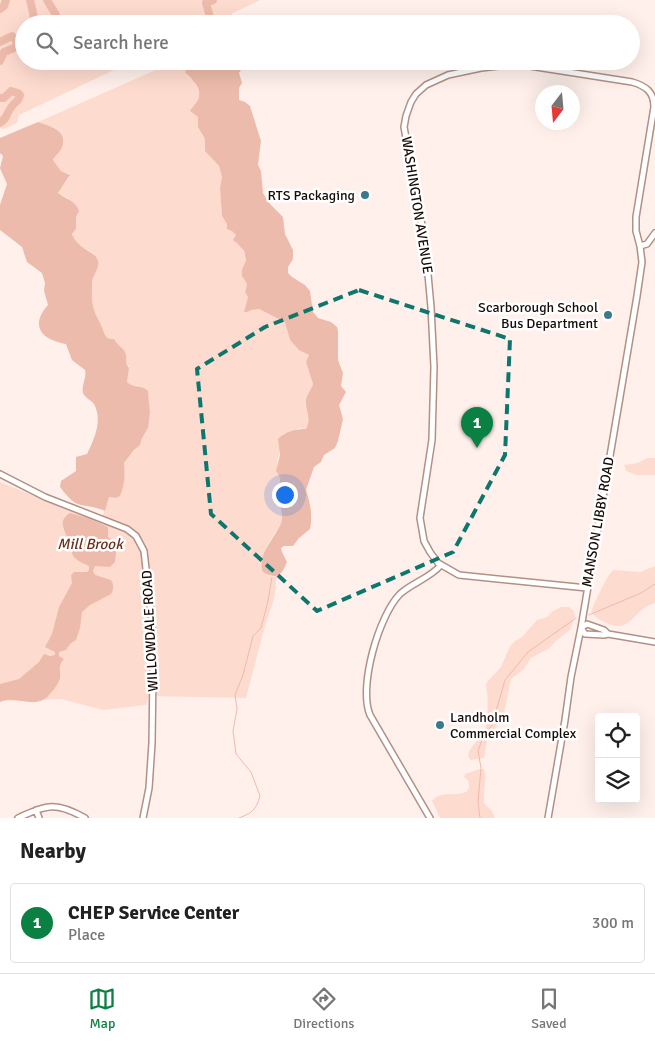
<!DOCTYPE html>
<html lang="en">
<head>
<meta charset="utf-8">
<style>
  :root { --surface:#fff; --page:#f2f2f2; --text:#222; --muted:#767676; --line:#e0e0e0; --accent:#0b8043 }
  body { margin:0; font-family:Signika,sans-serif; background:var(--page); color:var(--text) }
  .controls { position:absolute; right:15px; bottom:15px; display:grid; overflow:hidden; border-radius:5px; box-shadow:0 5px 20px #0002 }
  .controls button { width:45px; height:45px; display:grid; place-items:center; padding:0; border:0; border-bottom:1px solid var(--line); background:var(--surface); color:var(--text); font:25px sans-serif }
  .compass { position:absolute; left:535px; top:85px; width:45px; height:45px; border-radius:50%; background:var(--surface); box-shadow:0 5px 20px #0002; rotate:196deg }
  .you { position:absolute; left:284px; top:494px; width:18px; height:18px; margin:-12px; border:4px solid #fff; border-radius:50%; background:#1a73e8; box-shadow:0 0 0 8px #1a73e833 }
  .badge { display:grid; place-items:center; width:32px; height:32px; border-radius:50%; background:var(--accent); color:#fff; font-size:16px; font-weight:700 }
  .pin { position:absolute; translate:-50% -41px; filter:drop-shadow(0 1px 2px #0008) }
  .pin::after { content:''; position:absolute; top:26px; width:18px; height:15px; background:inherit; clip-path:polygon(0 0,100% 0,50% 100%) }
  .list { margin:0; padding:0; list-style:none }
  h2 { display:flex; justify-content:space-between; align-items:center; height:65px; margin:0; padding:0 20px; font-size:21px }
  h2 small { font-size:16px; font-weight:400; color:var(--muted) }
  .list li { display:grid; grid-template-columns:32px 1fr auto; gap:15px; align-items:center; box-sizing:border-box; height:80px; margin:0 10px 10px; padding:0 10px; border:1px solid var(--line); border-radius:5px }
  .list b { display:block; font-size:19px; white-space:nowrap }
  .list p { margin:0; font-size:16px; white-space:nowrap; color:var(--muted) }
  .list em { font-size:16px; font-style:normal; color:var(--muted) }
  .icon { flex:none; width:28px; height:28px; fill:none; stroke:currentColor; stroke-width:2; stroke-linecap:round; stroke-linejoin:round }
  .map { position:relative; flex:none; width:655px; height:818px; overflow:hidden }
  .search { position:absolute; background:var(--surface); box-shadow:0 5px 20px #0002; left:15px; right:15px; top:15px; height:55px; display:flex; align-items:center; gap:12px; box-sizing:border-box; padding:0 18px; border-radius:28px; color:var(--muted); font-size:19px }
  .sheet { height:155px; background:var(--surface) }
  nav { display:flex; justify-content:space-around; align-items:center; box-sizing:border-box; height:70px; border-top:1px solid var(--line); background:var(--surface); font-size:14px; color:var(--muted) }
  nav a { display:grid; justify-items:center; gap:2px }
  nav .on { color:var(--accent) }
  .map>svg:first-child { display:block }
</style>
</head>
<body>
<div class="map">
<svg width="655" height="818" viewBox="0 0 655 818">
  <rect width="100%" height="100%" fill="#fff0eb"/>
  <path fill="#fedbcf" d="M 0,0 L 260,0 L 233,13 L 227,20 L 220,24 L 24,24 L 24,61 L 133,61 L 19,115 L 17,123 L 4,129 L 0,128 Z
    M 176,61 L 190,61 L 185,69 L 187,74 L 194,81 L 200,95 L 199,99 L 190,111 L 198,117 L 198,127 L 205,139 L 205,151 L 219,166 L 222,177 L 220,188 L 222,216 L 236,235 L 235,242 L 241,246 L 246,258 L 242,273 L 243,278 L 247,284 L 245,290 L 248,297 L 244,312 L 259,309 L 286,322 L 290,340 L 309,355 L 306,362 L 313,384 C 311,390 307,394 306,400 C 305,410 312,418 306,429 L 300,428 L 283,434 L 277,463 L 281,483 L 278,493 L 282,507 L 282,519 L 281,523 L 268,544 L 261,564 L 271,577 L 277,576 L 274,599 L 265,626 L 246,698 L 149,696 L 146,705 L 103,710 L 61,699 L 0,701 L 0,482 L 39,498 L 101,521 L 109,497 L 116,498 L 120,496 C 124,486 125,473 124,463 L 141,442 L 142,438 L 148,428 L 150,413 L 148,391 L 137,385 L 131,386 L 127,382 L 129,366 L 126,363 C 128,349 121,349 114,339 C 104,340 105,333 102,326 C 99,321 96,317 94,312 C 90,300 90,276 98,266 L 93,253 L 77,244 L 73,237 L 73,232 L 77,214 L 68,198 L 58,193 L 69,178 L 69,174 L 61,171 L 53,160 C 55,154 62,149 64,143 C 67,129 46,125 38,122 Z
    M 647,458 L 655,458 L 655,475 L 637,475 L 626,471 L 624,465 L 638,463 Z
    M 655,566 L 655,603 C 634,608 631,635 607,623 C 600,620 595,618 591,612 C 593,605 608,574 613,570 L 640,572 Z
    M 561,607 L 569,607 L 574,611 L 575,616 L 570,630 L 558,639 L 548,649 L 531,658 L 524,669 L 511,679 L 503,719 L 492,732 L 487,731 L 485,729 C 489,715 488,698 486,684 L 488,681 L 501,667 L 510,646 L 515,641 L 522,637 L 537,620 L 547,617 L 553,611 Z
    M 484,735 L 487,741 L 484,758 L 471,760 L 468,757 L 469,751 L 480,736 Z
    M 480,769 L 484,769 C 487,779 483,792 484,803 L 492,811 L 495,818 L 440,818 L 432,801 C 441,786 475,804 468,780 L 464,777 L 465,774 Z"/>
  <path fill="#edbbab" d="M 190,61 L 251,61 L 255,65 C 248,65 242,67 239,73 L 242,83 L 239,88 L 239,100 L 245,102 L 250,106 L 261,141 L 258,165 L 261,171 L 263,193 L 270,204 L 283,217 L 285,234 L 293,250 L 293,259 L 288,267 L 288,273 L 292,277 L 305,285 L 310,291 L 313,312 L 318,318 L 331,322 L 337,327 L 338,331 L 338,360 L 343,373 L 341,386 L 346,392 L 339,405 L 343,419 L 338,441 L 335,448 L 324,455 L 321,462 L 314,467 L 306,490 C 310,502 313,516 310,529 L 299,538 L 293,546 L 284,546 L 281,548 L 282,552 L 287,562 C 281,576 278,580 263,572 C 256,556 275,538 281,523 C 285,512 277,503 278,492 C 279,483 283,480 276,471 L 280,455 L 278,439 C 286,431 296,429 306,429 C 312,418 305,410 306,400 C 307,394 311,390 313,384 L 306,362 L 309,355 L 299,350 L 290,340 L 285,322 L 259,309 L 252,310 L 247,312 L 244,312 L 248,297 L 245,292 L 247,284 L 242,276 L 242,270 L 246,260 L 244,251 L 238,244 L 233,240 L 236,235 L 232,231 L 227,229 L 227,224 L 222,216 L 220,188 L 222,177 L 219,166 L 205,151 L 205,139 L 198,127 L 198,117 L 190,111 C 192,107 198,102 199,97 C 201,87 191,78 185,72 Z
    M 38,122 C 49,126 69,130 62,147 C 60,153 55,155 53,160 L 61,171 L 70,175 L 58,193 C 66,199 76,201 79,211 L 76,217 L 76,229 L 72,234 C 79,251 95,250 98,261 C 100,268 92,276 92,283 C 92,293 91,303 95,313 C 97,318 100,322 102,327 C 105,334 105,340 114,339 C 121,350 128,348 126,363 L 129,368 L 127,382 C 132,388 141,384 148,391 L 150,413 L 148,428 L 142,438 L 140,445 L 134,450 L 124,463 C 125,474 125,485 120,496 L 116,498 L 109,497 L 105,511 C 82,501 79,513 60,487 L 61,481 L 76,471 L 76,457 L 87,454 C 94,439 103,421 94,404 C 91,400 85,398 83,393 C 81,386 87,377 85,370 L 72,360 L 66,344 C 42,340 29,326 48,305 L 44,291 L 45,283 L 42,273 L 27,262 L 22,247 L 0,230 L 0,205 L 7,184 L 0,168 L 3,156 L 0,153 L 0,138 Z
    M 70,513 L 88,518 L 108,527 L 108,537 L 117,544 L 115,562 L 110,567 L 95,566 L 93,571 L 95,575 L 111,580 C 114,585 114,589 111,594 L 90,605 L 82,612 L 80,628 L 76,640 L 70,644 L 66,650 L 59,652 L 59,656 L 64,659 C 57,668 61,668 60,678 C 59,683 53,691 49,695 C 35,711 16,694 0,702 L 0,684 L 19,679 L 39,662 L 44,654 L 50,656 L 55,655 L 55,652 L 45,647 L 52,634 L 59,607 L 72,583 L 71,575 L 74,572 L 87,572 L 89,570 L 89,566 C 85,564 79,562 75,558 C 71,554 71,549 70,544 C 66,532 56,521 70,513 Z"/>
  <g fill="none" stroke-linecap="round" stroke-linejoin="round">
    <path stroke="#edbbab" stroke-width="1" d="M 589,615 L 641,593 L 655,584
      M 239,818 C 252,813 256,810 260,796 L 251,772 L 236,754 L 233,731 L 237,709 L 235,695 L 243,675 L 253,636 L 261,628 L 268,601 L 272,577
      M 480,818 L 478,802 L 481,768 L 478,751 L 483,737 L 492,725 L 505,680 L 528,652 L 576,618"/>
    <path stroke="#edbbab" stroke-width="8" d="M 30,0 L 34,17 L 38,24
      M 47,0 L 56,15 L 51,24
      M 0,9 L 4,6 L 6,0
      M 212,24 L 206,3 L 213,0
      M 0,42 L 12,36 L 18,43 L 14,48 L 4,52 L 0,61
      M 0,98 L 4,98 L 11,91 L 18,93 L 20,95 C 19,101 16,101 13,105 C 6,112 9,117 0,123"/>
    <g stroke="#b29085" stroke-width="8">
      <path id="minor" d="M 0,474 L 45,497 L 127,529 L 136,536 L 144,551 L 152,622 L 153,672 L 152,743 L 149,788 L 143,818
        M 587,588 L 459,575 L 438,563 L 430,552 L 424,541 L 420,518 L 432,440 L 434,367 L 431,307 L 425,242 L 404,127 L 406,116 L 411,102 L 416,94 L 426,85 L 448,75 L 481,68 L 517,64 L 632,82 C 646,86 654,92 654,107 L 636,217 L 636,231 L 640,246
        M 608,634 L 604,630 L 587,624 L 581,628 L 585,634 L 604,635 L 608,634 L 655,642
        M 36,810 L 39,818
        M 18,818 C 47,804 57,802 85,818
        M 430,818 L 370,715 C 358,687 379,615 400,594 C 412,583 430,578 441,565
        M 548,818 L 565,720 L 571,677 L 581,628 L 637,296 L 642,262 L 640,246 L 647,244 L 655,233"/>
    </g>
    <use href="#minor" stroke="#fff" stroke-width="5"/>
  </g>
  <path fill="none" stroke="#0f766e" stroke-width="4" stroke-dasharray="10 6" stroke-linejoin="round" d="M 359,290 L 510,339 L 505,455 L 453,552 L 317,611 L 211,514 L 197,369 L 265,327 Z"/>
  <g fill="#3b7a8e" stroke="#fff" stroke-width="2">
    <circle cx="365" cy="195" r="5"/>
    <circle cx="608" cy="315" r="5"/>
    <circle cx="440" cy="725" r="5"/>
  </g>
  <g text-anchor="middle" dominant-baseline="central" stroke-width="5" stroke-linejoin="round" paint-order="stroke">
    <g font-size="14" fill="#160b07" stroke="#fff" text-anchor="end">
      <text x="355" y="195">RTS Packaging</text>
      <text x="598" y="307">Scarborough School<tspan x="598" dy="16">Bus Department</tspan></text>
      <text x="450" y="717" text-anchor="start">Landholm<tspan x="450" dy="16">Commercial Complex</tspan></text>
    </g>
    <g font-size="14" fill="#160b07" stroke="#fff">
      <text transform="translate(417 205) rotate(81)">WASHINGTON AVENUE</text>
      <text transform="translate(598 522) rotate(-80)">MANSON LIBBY ROAD</text>
      <text transform="translate(150 631) rotate(-93)">WILLOWDALE ROAD</text>
    </g>
    <g font-size="15" font-style="italic" fill="#6b2f1a" stroke="#fff">
      <text x="90" y="544">Mill Brook</text>
    </g>
  </g>
</svg>
<div class="controls">
<button><svg class="icon" aria-label="locate" viewBox="0 0 24 24"><circle cx="12" cy="12" r="6"/><path d="M12 2v4M12 18v4M2 12h4M18 12h4"/></svg></button>
<button><svg class="icon" aria-label="layers" viewBox="0 0 24 24"><path d="M12 4l9 5-9 5-9-5zM3 14l9 5 9-5"/></svg></button>
</div>
<svg class="compass" viewBox="-18 -18 36 36"><path d="M0-13l5 13h-10z" fill="#e53935"/><path d="M0 13l5-13h-10z" fill="#767676"/></svg>
<div class="you"></div>
<div class="pin badge" style="left:477px;top:448px">1</div>
<div class="search"><svg class="icon" aria-label="search" viewBox="0 0 24 24"><circle cx="10" cy="10" r="6"/><path d="M15 15l6 6"/></svg>Search here</div>
</div>
<section class="sheet">
<h2>Nearby<small></small></h2>
<ul class="list">
<li><span class="badge">1</span><div><b>CHEP Service Center</b><p>Place</p></div><em>300 m</em></li>
</ul>
</section>
<nav>
<a class="on"><svg class="icon" aria-label="map" viewBox="0 0 24 24"><path d="M3 6l6-2 6 2 6-2v14l-6 2-6-2-6 2zM9 4v14M15 6v14"/></svg>Map</a>
<a><svg class="icon" aria-label="directions" viewBox="0 0 24 24"><path d="M12 3l9 9-9 9-9-9zM9 14v-3h6M13 9l2 2-2 2"/></svg>Directions</a>
<a><svg class="icon" aria-label="saved" viewBox="0 0 24 24"><path d="M7 4h10v16l-5-4-5 4z"/></svg>Saved</a>
</nav>
</body>
</html>
